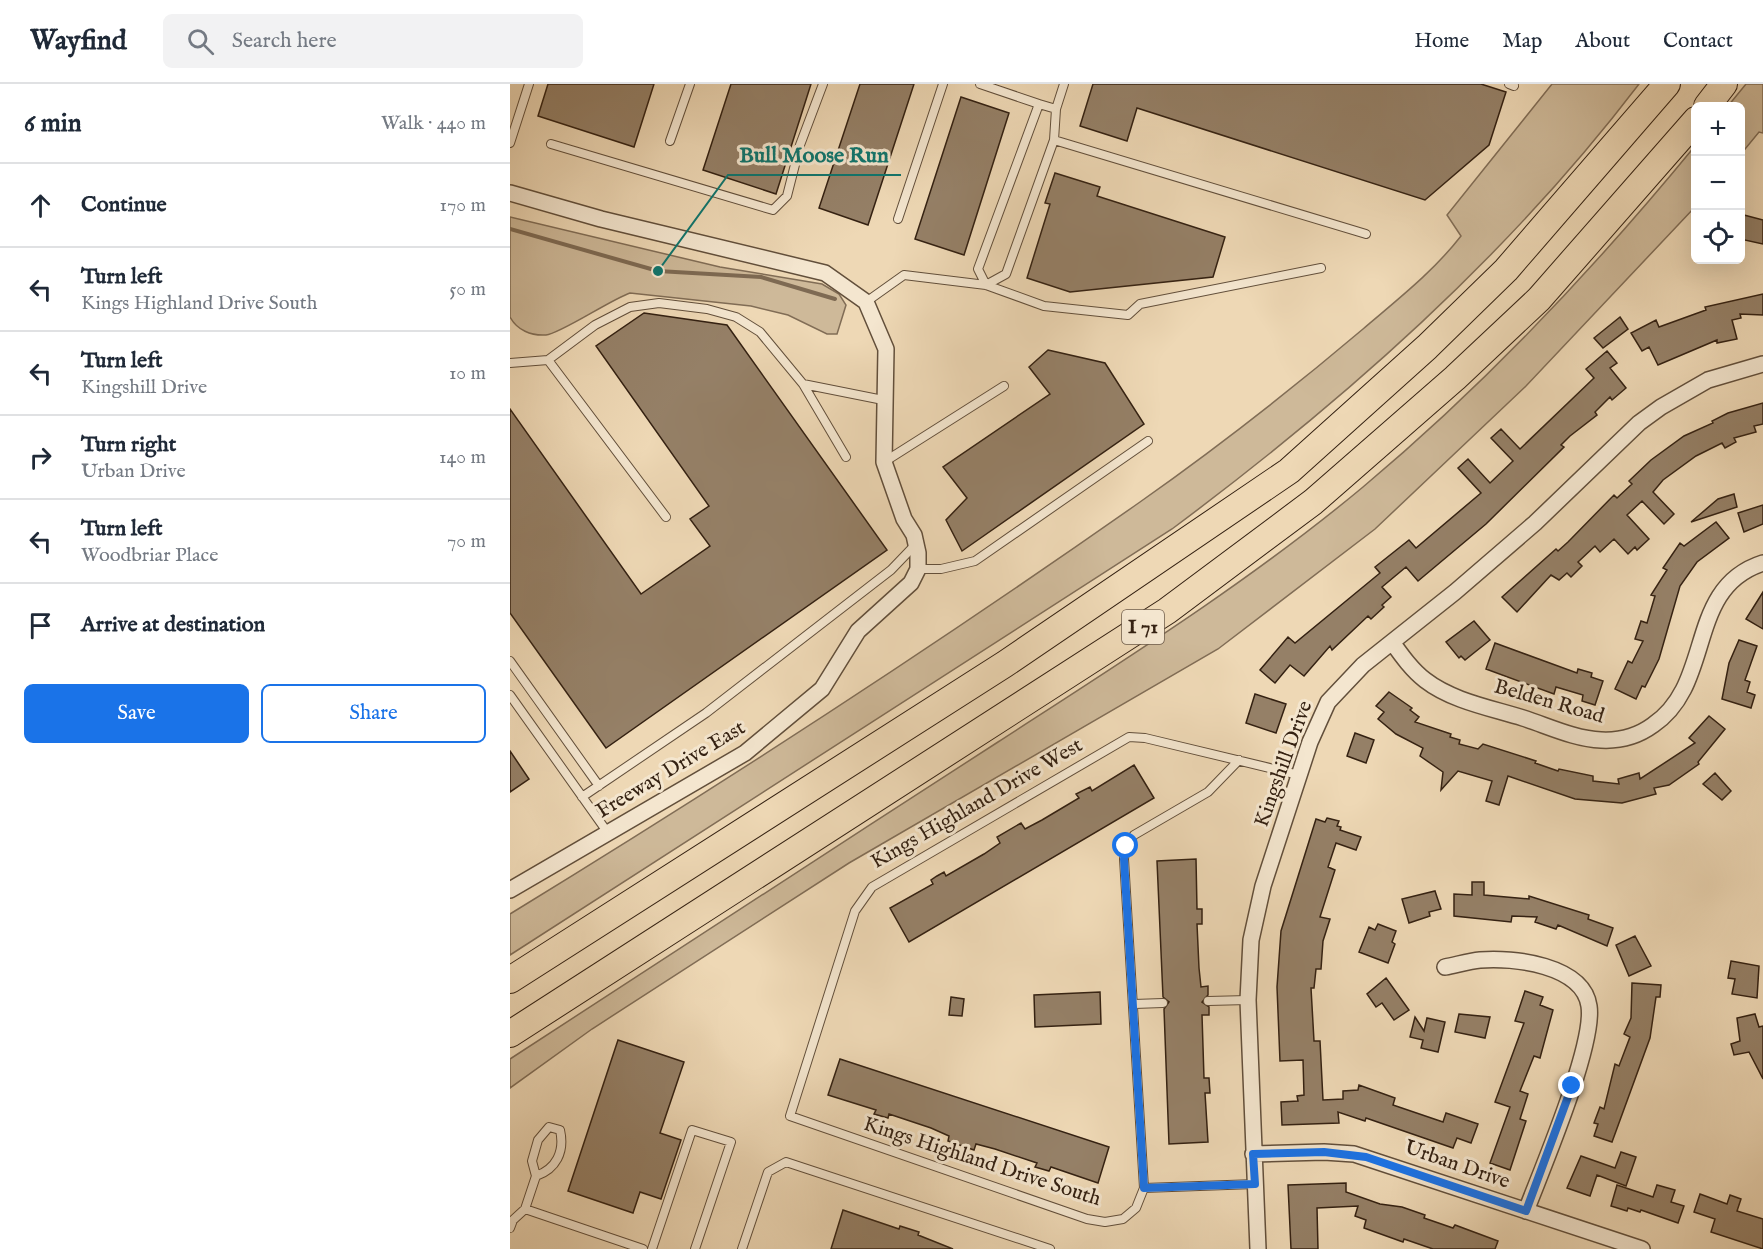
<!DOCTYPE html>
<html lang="en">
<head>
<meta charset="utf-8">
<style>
  :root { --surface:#fff; --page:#f2f2f3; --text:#1f2937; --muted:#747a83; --line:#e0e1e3; --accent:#1a73e8 }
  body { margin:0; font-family:"IM FELL English",serif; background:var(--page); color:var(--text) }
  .controls { position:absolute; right:18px; top:18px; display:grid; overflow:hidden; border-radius:9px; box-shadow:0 6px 24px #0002 }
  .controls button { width:54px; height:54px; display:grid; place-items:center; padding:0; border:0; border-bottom:2px solid var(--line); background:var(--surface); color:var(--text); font:30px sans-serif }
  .stop { position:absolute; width:18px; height:18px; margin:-14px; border:4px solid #1a73e8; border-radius:50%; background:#fff }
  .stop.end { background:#1a73e8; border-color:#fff; box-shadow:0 2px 6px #0008 }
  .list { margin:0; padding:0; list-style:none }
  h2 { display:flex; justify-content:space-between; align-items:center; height:78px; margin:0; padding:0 24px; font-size:26px }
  h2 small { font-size:20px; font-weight:400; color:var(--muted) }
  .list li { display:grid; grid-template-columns:39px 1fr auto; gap:18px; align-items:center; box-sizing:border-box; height:84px; padding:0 24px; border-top:2px solid var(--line) }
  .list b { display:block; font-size:22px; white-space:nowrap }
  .list p { margin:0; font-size:20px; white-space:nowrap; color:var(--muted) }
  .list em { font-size:20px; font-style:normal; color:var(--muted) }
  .actions { display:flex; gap:12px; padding:18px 24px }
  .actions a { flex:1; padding:14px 0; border:2px solid var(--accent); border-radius:9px; text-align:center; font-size:21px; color:var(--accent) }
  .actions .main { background:var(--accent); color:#fff }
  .icon { flex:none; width:33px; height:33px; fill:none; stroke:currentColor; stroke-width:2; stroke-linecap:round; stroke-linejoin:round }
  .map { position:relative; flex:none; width:1253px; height:1165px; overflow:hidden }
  header { display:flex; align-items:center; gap:36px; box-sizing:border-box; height:84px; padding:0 30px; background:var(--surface); border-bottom:2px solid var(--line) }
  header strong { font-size:28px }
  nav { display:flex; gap:33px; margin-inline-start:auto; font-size:21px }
  .search { width:420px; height:54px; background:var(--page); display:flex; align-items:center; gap:15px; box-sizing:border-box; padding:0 21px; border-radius:9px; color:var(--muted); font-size:22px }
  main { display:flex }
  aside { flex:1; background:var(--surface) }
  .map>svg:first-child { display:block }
</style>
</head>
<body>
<header>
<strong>Wayfind</strong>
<div class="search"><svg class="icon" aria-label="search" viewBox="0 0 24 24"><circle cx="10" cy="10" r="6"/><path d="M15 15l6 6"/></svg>Search here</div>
<nav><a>Home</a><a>Map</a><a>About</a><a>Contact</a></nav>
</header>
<main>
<aside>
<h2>6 min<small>Walk · 440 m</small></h2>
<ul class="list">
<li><svg class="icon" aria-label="ahead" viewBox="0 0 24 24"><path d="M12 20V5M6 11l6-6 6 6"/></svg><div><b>Continue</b></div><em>170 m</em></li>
<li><svg class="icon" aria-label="left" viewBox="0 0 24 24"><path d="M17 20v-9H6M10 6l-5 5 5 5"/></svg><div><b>Turn left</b><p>Kings Highland Drive South</p></div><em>50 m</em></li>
<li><svg class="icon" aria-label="left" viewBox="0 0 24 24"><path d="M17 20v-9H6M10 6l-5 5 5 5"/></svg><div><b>Turn left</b><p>Kingshill Drive</p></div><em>10 m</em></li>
<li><svg class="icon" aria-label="right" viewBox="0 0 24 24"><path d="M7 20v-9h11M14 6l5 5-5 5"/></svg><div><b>Turn right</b><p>Urban Drive</p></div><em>140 m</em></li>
<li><svg class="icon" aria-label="left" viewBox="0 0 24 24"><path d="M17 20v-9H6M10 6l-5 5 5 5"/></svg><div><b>Turn left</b><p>Woodbriar Place</p></div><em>70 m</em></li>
<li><svg class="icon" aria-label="arrive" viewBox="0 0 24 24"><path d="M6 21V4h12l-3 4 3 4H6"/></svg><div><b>Arrive at destination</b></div></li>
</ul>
<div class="actions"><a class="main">Save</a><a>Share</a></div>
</aside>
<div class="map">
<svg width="1253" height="1165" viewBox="0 0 1253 1165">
  <rect width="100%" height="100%" fill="#eed8b5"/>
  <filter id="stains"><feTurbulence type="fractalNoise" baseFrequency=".00333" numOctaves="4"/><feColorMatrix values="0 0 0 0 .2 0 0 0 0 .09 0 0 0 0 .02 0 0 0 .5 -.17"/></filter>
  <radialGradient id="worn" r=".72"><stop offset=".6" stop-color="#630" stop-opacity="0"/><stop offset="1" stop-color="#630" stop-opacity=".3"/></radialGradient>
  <path fill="#ceb999" stroke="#816d56" stroke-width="1.5" d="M 1042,0 L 1129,0 C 998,172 835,316 662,445 L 0,871 L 0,830 C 214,699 425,562 630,418 C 708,363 781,306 853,245 C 888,215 923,188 951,152 L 937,131 Z
    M 1236,0 L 1253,0 L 1253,49 L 1249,48 L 1231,70 L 1230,22 L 1218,22 Z
    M 1185,62 L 1185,123 L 1016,302 L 865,445 L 708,565 L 339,779 L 82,945 L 0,1004 L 0,975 C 163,869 325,763 488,658 C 613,577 739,498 853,403 C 975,301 1084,185 1185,62 Z
    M 0,133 L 210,183 L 312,200 L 329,210 L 336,221 L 327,250 L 317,250 L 278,231 L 241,222 L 120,209 C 100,216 50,250 36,251 C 21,252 7,246 0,233 Z"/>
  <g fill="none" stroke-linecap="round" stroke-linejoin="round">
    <path stroke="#7e6a53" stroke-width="4" d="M 0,145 L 148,187 L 251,193 L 325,215"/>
  </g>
  <path fill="#958067" stroke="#342112" stroke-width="1.5" d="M 38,0 L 144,0 L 124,63 L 28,32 Z
    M 221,0 L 301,0 L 266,110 L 193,86 Z
    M 350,0 L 404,0 L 358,141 L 309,124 Z
    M 583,0 L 971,0 L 996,8 L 979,61 L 915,116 L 627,24 L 617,57 L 570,42 Z
    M 451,13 L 499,29 L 454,171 L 405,155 Z
    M 545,89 L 590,103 L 587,112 L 715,153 L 703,193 L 560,208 L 517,194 L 540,120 L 535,119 Z
    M 1234,131 L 1253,136 L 1253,160 L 1230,155 L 1230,135 Z
    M 1253,210 L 1253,231 L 1230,230 L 1231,234 L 1222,236 L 1227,255 L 1207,259 L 1207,256 L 1148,281 L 1139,263 L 1132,267 L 1121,249 L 1146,236 L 1149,243 L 1196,226 L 1195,223 Z
    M 134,229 L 217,241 L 377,466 L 96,664 L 0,529 L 0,325 L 131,510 L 200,462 L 180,435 L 199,422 L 86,262 Z
    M 1110,233 L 1118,245 L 1093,264 L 1084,254 Z
    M 538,266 L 595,279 L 634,340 L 452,467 L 436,436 L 457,414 L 433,383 L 540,310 L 519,283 Z
    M 1097,267 L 1107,279 L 1100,284 L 1116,304 L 1102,316 L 1100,313 L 1085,328 L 1087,331 L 1060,352 L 1051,361 L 1054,363 L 976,440 L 908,497 L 896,483 L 872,503 L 881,513 L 872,521 L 874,523 L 861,535 L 858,532 L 822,566 L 820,562 L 794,592 L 780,581 L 765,599 L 750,586 L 778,553 L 785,559 L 870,489 L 865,483 L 899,456 L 906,464 L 971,409 L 948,384 L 958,375 L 980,399 L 1003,377 L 981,354 L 991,345 L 1010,365 L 1084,294 L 1076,285 Z
    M 1253,319 L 1253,340 L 1244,342 L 1246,348 L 1224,354 L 1226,358 L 1215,364 L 1212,359 L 1186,372 L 1153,396 L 1143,408 L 1164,430 L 1154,440 L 1132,417 L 1117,431 L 1139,455 L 1127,466 L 1125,463 L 1118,470 L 1104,455 L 1090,468 L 1085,462 L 1068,478 L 1072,482 L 1061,493 L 1057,489 L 1049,496 L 1041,491 L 1007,528 L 992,513 L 1046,465 L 1048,467 L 1058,458 L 1104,411 L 1107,414 L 1122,400 L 1119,397 L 1141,376 L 1174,352 L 1203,339 L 1202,337 L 1218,329 Z
    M 1224,410 L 1227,423 L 1181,438 L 1208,415 Z
    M 1253,421 L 1253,440 L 1234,448 L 1228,429 Z
    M 1206,438 L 1219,454 L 1187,478 L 1170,502 L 1149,575 L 1135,603 L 1132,602 L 1126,615 L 1105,605 L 1118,577 L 1122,579 L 1133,557 L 1125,555 L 1131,537 L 1137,539 L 1145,512 L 1141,511 L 1157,486 L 1153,484 L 1170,459 L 1174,462 Z
    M 1253,508 L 1253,545 L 1236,535 Z
    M 964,537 L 980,556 L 955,576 L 951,572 L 949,574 L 936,558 Z
    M 1229,556 L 1247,562 L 1235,596 L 1240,598 L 1237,608 L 1245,611 L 1241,624 L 1212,615 L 1219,579 Z
    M 985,559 L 1067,589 L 1068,585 L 1082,589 L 1081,593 L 1093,597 L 1085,621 L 1072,617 L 1073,611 L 1046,603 L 1044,610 L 976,585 Z
    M 879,608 L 902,624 L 900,626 L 909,633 L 905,638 L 941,650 L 940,653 L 950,656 L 949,660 L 968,665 L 973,660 L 1026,677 L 1025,679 L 1048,687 L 1049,685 L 1083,692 L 1083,697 L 1109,700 L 1108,695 L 1129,689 L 1130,695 L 1185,659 L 1179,654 L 1199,632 L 1215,645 L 1188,678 L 1189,680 L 1159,701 L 1144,704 L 1146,710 L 1112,719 L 1065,715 L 998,692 L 989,721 L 976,717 L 982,697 L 948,687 L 931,706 L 933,688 L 910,672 L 913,664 L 886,650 L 868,635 L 874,628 L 866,622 Z
    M 745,610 L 776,620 L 766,649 L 736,639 Z
    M 845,649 L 864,656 L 856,679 L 837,672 Z
    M 0,667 L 19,695 L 0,708 Z
    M 624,681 L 644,714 L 399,858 L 380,824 L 423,800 L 421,796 L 427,792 L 434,788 L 436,792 L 474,770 L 490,759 L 487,753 L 511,739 L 515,745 L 532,736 L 569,714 L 566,710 L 580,703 L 582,707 Z
    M 1205,689 L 1221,707 L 1212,716 L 1193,700 Z
    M 817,734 L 829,737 L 827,742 L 831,743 L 830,746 L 851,753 L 846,766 L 826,759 L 818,783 L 825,786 L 810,833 L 820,835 L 813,857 L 811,885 L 806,885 L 804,904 L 801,904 L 804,957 L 810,957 L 813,1016 L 833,1015 L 833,1007 L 848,1006 L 849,1001 L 885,1014 L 883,1021 L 933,1038 L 936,1029 L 968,1040 L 961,1059 L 947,1054 L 943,1064 L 856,1034 L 855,1037 L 828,1028 L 829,1039 L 772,1041 L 771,1018 L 788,1017 L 787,1012 L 794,1011 L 793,976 L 770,977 L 767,903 L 771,847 L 806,735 L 815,738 Z
    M 686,775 L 687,825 L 692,825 L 692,840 L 687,840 L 689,884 L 691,903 L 698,902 L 698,911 L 692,918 L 699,923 L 699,931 L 692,931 L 694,994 L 699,994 L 700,1009 L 695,1009 L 698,1058 L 659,1060 L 654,925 L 659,918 L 653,913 L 647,777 Z
    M 962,798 L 974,798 L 974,811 L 1019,815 L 1019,812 L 1079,831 L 1078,835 L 1103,844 L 1097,862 L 1048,841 L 1046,845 L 1025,838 L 1027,833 L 1002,832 L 1001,838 L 944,832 L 944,810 L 962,811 Z
    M 925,807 L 931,825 L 919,828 L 920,832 L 899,839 L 892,815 Z
    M 868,840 L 886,847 L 882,858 L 885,860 L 878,879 L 849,868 L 859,843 L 865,846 Z
    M 1125,852 L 1141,882 L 1119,892 L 1106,861 Z
    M 1221,877 L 1249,882 L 1247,914 L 1222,910 L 1225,895 L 1218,894 Z
    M 876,894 L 899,926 L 884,936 L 872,919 L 866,923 L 857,910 Z
    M 1122,899 L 1151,901 L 1150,913 L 1146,913 L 1140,954 L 1102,1058 L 1084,1052 L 1088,1040 L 1084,1039 L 1090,1023 L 1094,1025 L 1105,980 L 1109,982 L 1120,953 L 1114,950 L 1121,934 Z
    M 1015,907 L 1033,913 L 1030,921 L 1043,926 L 1030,974 L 1024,972 L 1010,1007 L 1018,1010 L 1010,1035 L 1016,1037 L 1000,1086 L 980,1079 L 1000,1023 L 985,1018 L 1014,939 L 1005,937 Z
    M 590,908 L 591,940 L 525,943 L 524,911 Z
    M 441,913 L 454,915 L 452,932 L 439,931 Z
    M 949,930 L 980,933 L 975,954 L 945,948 Z
    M 1245,930 L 1249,943 L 1253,942 L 1253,995 L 1239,968 L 1224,971 L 1221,960 L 1230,957 L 1227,934 Z
    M 905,933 L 914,947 L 917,934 L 935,938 L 928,968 L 911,964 L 913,956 L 900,953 Z
    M 108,956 L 174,978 L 150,1049 L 171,1056 L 151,1115 L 130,1108 L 123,1129 L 58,1107 Z
    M 330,975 L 599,1063 L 588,1099 L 541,1083 L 539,1087 L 525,1083 L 527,1079 L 485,1065 L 466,1060 L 464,1066 L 438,1057 L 439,1052 L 421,1044 L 379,1030 L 378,1034 L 364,1030 L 366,1026 L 318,1011 Z
    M 1111,1068 L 1126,1073 L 1116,1102 L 1087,1091 L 1080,1112 L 1057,1104 L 1071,1072 L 1105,1084 Z
    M 836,1099 L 836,1108 L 870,1120 L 892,1123 L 915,1131 L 914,1134 L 943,1144 L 945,1141 L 988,1157 L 985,1165 L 923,1165 L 894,1155 L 893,1158 L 854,1144 L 856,1136 L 845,1132 L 848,1122 L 807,1124 L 808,1165 L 781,1165 L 778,1101 Z
    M 1107,1101 L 1143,1113 L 1147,1101 L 1165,1106 L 1161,1118 L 1174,1122 L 1168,1139 L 1131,1126 L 1130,1128 L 1118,1124 L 1117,1127 L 1101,1122 Z
    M 1190,1110 L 1217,1120 L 1220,1111 L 1231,1115 L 1227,1127 L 1253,1135 L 1253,1165 L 1201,1148 L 1205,1135 L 1184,1128 Z
    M 333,1126 L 389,1145 L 390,1142 L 409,1148 L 408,1151 L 443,1165 L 321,1165 Z"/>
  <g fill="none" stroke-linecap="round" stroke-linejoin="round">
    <g stroke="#624f3b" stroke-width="10">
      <path id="lane" d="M 470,0 L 529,20 L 468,185 L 476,201
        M 999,0 L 1004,2
        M 529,20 L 546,25 L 554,0
        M 544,56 L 856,150
        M 160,57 L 180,0
        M 0,59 L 19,0
        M 41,60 L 263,126 L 277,112 L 290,61 L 313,0
        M 388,135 L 433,0
        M 476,201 L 496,190 L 544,56 L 546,25
        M 356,218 L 394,191 L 476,201 L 534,222 L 618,231 L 630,220 L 811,184
        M 38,276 L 85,241 L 120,223 L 149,219 L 197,225 L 226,233 L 250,248 L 293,300
        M 0,279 L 38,276 L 156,433
        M 336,373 L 293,300 L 373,316
        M 374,378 L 494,302
        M 408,485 L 431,485 L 465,477 L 638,357
        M 0,577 L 89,702
        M 0,611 L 98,749
        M 72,713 L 196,629 L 381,486 L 405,461
        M 698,917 L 738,916
        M 624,920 L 653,919
        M 745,1100 L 634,1104 L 626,1124 L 613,1135 L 595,1138 L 577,1135 L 280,1032 L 345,827 L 362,803 L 619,653 L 635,654 L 789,691
        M 634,1104 L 614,775 L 616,762 L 624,751 L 698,708 L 729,676
        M 15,1125 L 26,1092 L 22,1077 L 28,1056 L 39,1043 L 50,1046 C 55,1068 46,1085 26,1092
        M 0,1144 L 3,1136 L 15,1125 L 133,1165
        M 142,1165 L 182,1046 L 221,1058 L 185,1165
        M 232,1165 L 258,1088 L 276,1078 L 540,1165"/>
    </g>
    <g stroke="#624f3b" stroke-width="18">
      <path id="street" d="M 0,109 L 91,135 L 315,189 L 356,218 L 376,265 L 374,378 L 394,435 L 404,451 L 408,469 L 408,485 L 401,499 L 348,547 L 312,605 L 235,669 L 0,806
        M 882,558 C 892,572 902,586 915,596 C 942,617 981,624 1013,634 C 1038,642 1065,655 1091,656 C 1110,657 1128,652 1143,641 C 1205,599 1175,504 1253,479
        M 935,883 C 946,881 959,877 970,876 C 1003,873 1073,881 1079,922 C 1085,961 1032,1085 1016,1127
        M 743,1070 L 814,1068 L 844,1070 L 1132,1165
        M 748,1165 L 738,916 L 741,856 L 753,802 L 800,658 L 818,618 L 853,581 L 945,508 L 1025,439 L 1129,339 L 1151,323 L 1198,296 L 1253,280"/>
    </g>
    <g stroke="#342112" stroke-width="28">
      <path id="highway" d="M 1197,22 L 1214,0
        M 0,896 L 495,580 L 779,387 L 917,263 L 996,186 L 1157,0
        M 0,950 L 657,527 L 803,418 L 945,294 L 1029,215 L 1186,36"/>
    </g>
    <use href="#lane" stroke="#f4e6cf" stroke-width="8"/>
    <use href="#street" stroke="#f4e6cf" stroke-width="15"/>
    <use href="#highway" stroke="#eed8b5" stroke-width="26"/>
  </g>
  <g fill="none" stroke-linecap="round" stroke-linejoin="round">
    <path stroke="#1a73e8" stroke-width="8" d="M 616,762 L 614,775 L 634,1104 L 745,1100 L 743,1070 L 814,1068 L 856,1073 L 1016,1127 L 1062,1002"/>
  </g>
  <g text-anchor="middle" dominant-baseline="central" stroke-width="6" stroke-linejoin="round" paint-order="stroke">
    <rect fill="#f4e6cf" stroke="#6e5c4b" stroke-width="1.5" x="612" y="526" width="42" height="34" rx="4.5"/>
    <g font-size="20" font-weight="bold" fill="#342112">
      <text x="633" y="543">I 71</text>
    </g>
    <g font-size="21" fill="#342112" stroke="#f4e6cf">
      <text transform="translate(1039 618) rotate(16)">Belden Road</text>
      <text transform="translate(774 680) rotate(-70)">Kingshill Drive</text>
      <text transform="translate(161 686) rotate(-31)">Freeway Drive East</text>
      <text transform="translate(467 720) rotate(-30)">Kings Highland Drive West</text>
      <text transform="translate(472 1078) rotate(18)">Kings Highland Drive South</text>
      <text transform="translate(947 1081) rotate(19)">Urban Drive</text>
    </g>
  </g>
  <path fill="none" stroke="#0f766e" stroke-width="2" d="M148 187L218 91H391"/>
  <circle fill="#0f766e" stroke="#f4e6cf" stroke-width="2" cx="148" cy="187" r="6"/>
  <g font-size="22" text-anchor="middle" font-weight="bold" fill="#0f766e" stroke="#f4e6cf" stroke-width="6" stroke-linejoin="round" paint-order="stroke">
    <text x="304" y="78">Bull Moose Run</text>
  </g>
  <rect width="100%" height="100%" filter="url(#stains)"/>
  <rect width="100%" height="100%" fill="url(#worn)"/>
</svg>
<div class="controls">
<button>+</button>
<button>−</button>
<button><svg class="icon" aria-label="locate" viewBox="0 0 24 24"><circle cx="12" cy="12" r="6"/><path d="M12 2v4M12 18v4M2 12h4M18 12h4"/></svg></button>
</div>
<div class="stop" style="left:616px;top:762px"></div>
<div class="stop end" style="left:1062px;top:1002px"></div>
</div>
</main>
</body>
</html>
